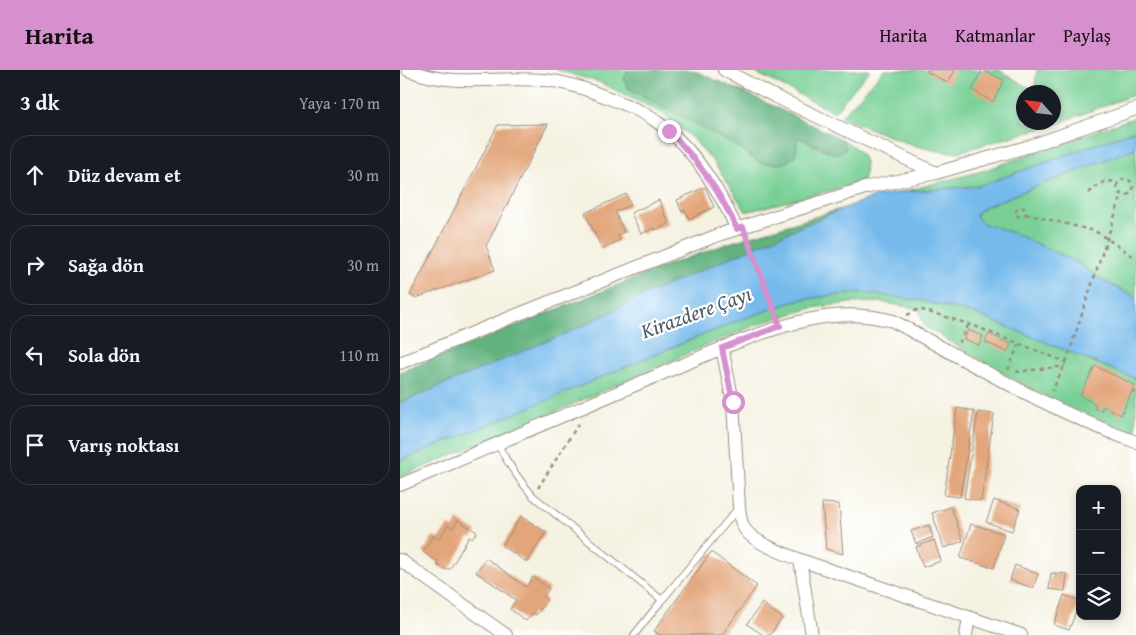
<!DOCTYPE html>
<html lang="tr">
<head>
<meta charset="utf-8">
<style>
  :root { --surface:#171b24; --page:#20242c; --text:#f1f3f6; --muted:#9ea1a6; --line:#363941; --accent:#d690ce }
  body { margin:0; font-family:"Gentium Book Plus",serif; background:var(--page); color:var(--text) }
  .controls { position:absolute; right:15px; bottom:15px; display:grid; overflow:hidden; border-radius:10px; box-shadow:0 2px 8px #0003 }
  .controls button { width:45px; height:45px; display:grid; place-items:center; padding:0; border:0; border-bottom:1px solid var(--line); background:var(--surface); color:var(--text); font:25px sans-serif }
  .compass { position:absolute; left:616px; top:15px; width:45px; height:45px; border-radius:50%; background:var(--surface); box-shadow:0 2px 8px #0003; rotate:297deg }
  .stop { position:absolute; width:15px; height:15px; margin:-11px; border:4px solid #d690ce; border-radius:50%; background:#fff }
  .stop.end { background:#d690ce; border-color:#fff; box-shadow:0 1px 5px #0008 }
  .list { margin:0; padding:0; list-style:none }
  h2 { display:flex; justify-content:space-between; align-items:center; height:65px; margin:0; padding:0 20px; font-size:21px }
  h2 small { font-size:16px; font-weight:400; color:var(--muted) }
  .list li { display:grid; grid-template-columns:32px 1fr auto; gap:15px; align-items:center; box-sizing:border-box; height:80px; margin:0 10px 10px; padding:0 10px; border:1px solid var(--line); border-radius:20px }
  .list b { display:block; font-size:19px; white-space:nowrap }
  .list em { font-size:16px; font-style:normal; color:var(--muted) }
  .icon { flex:none; width:28px; height:28px; fill:none; stroke:currentColor; stroke-width:2; stroke-linecap:round; stroke-linejoin:round }
  .map { position:relative; flex:none; width:736px; height:565px; overflow:hidden }
  header { display:flex; align-items:center; gap:30px; box-sizing:border-box; height:70px; padding:0 25px; background:var(--accent); color:#111 }
  header strong { font-size:24px }
  nav { display:flex; gap:28px; margin-inline-start:auto; font-size:18px }
  main { display:flex }
  aside { flex:1; background:var(--surface) }
  .map>svg:first-child { display:block }
</style>
</head>
<body>
<header>
<strong>Harita</strong>
<nav><a>Harita</a><a>Katmanlar</a><a>Paylaş</a></nav>
</header>
<main>
<aside>
<h2>3 dk<small>Yaya · 170 m</small></h2>
<ul class="list">
<li><svg class="icon" aria-label="ahead" viewBox="0 0 24 24"><path d="M12 20V5M6 11l6-6 6 6"/></svg><div><b>Düz devam et</b></div><em>30 m</em></li>
<li><svg class="icon" aria-label="right" viewBox="0 0 24 24"><path d="M7 20v-9h11M14 6l5 5-5 5"/></svg><div><b>Sağa dön</b></div><em>30 m</em></li>
<li><svg class="icon" aria-label="left" viewBox="0 0 24 24"><path d="M17 20v-9H6M10 6l-5 5 5 5"/></svg><div><b>Sola dön</b></div><em>110 m</em></li>
<li><svg class="icon" aria-label="arrive" viewBox="0 0 24 24"><path d="M6 21V4h12l-3 4 3 4H6"/></svg><div><b>Varış noktası</b></div></li>
</ul>
</aside>
<div class="map">
<svg width="736" height="565" viewBox="0 0 736 565">
  <rect width="100%" height="100%" fill="#fff"/>
  <filter id="ink" filterUnits="userSpaceOnUse"><feTurbulence type="fractalNoise" baseFrequency=".02" numOctaves="2"/><feDisplacementMap in="SourceGraphic" scale="10" xChannelSelector="R" yChannelSelector="G"/><feConvolveMatrix kernelMatrix="1 2 1 2 8 2 1 2 1" color-interpolation-filters="sRGB"/></filter>
  <filter id="wash" filterUnits="userSpaceOnUse"><feTurbulence type="fractalNoise" baseFrequency=".0096" numOctaves="4" result="noise"/><feDisplacementMap in="SourceGraphic" scale="20" xChannelSelector="R" yChannelSelector="G"/><feGaussianBlur stdDeviation="1.12" result="paint"/><feColorMatrix in="noise" values="0 0 0 0 0 0 0 0 0 0 0 0 0 0 0 0 0 1.4 0 .05"/><feComposite in="paint" operator="in"/></filter>
  <g filter="url(#wash)">
    <rect width="100%" height="100%" fill="#f5f2e2"/>
    <path fill="#79d096" stroke="#5a7d5a" fill-rule="evenodd" d="M 156,0 L 228,0 L 224,10 L 336,76 L 360,93 L 398,67 L 419,78 L 436,84 L 446,78 L 442,69 C 459,80 471,88 463,110 L 451,115 L 346,142 L 315,94 L 293,69 L 262,43 L 199,12 Z
      M 350,0 L 470,0 L 434,42 Z
      M 484,0 L 599,0 L 634,21 L 637,0 L 736,0 L 736,24 L 653,55 L 558,82 C 524,85 474,59 441,47 ZM 624,22 L 654,22 L 654,52 L 624,52 Z
      M 736,47 L 736,60 L 579,116 L 502,122 L 582,101 Z
      M 736,78 L 736,227 L 699,209 L 680,194 L 616,164 L 583,153 L 577,148 L 576,144 L 586,136 Z
      M 460,222 L 523,231 L 576,244 L 736,309 L 736,363 C 706,352 676,342 647,327 C 605,306 564,280 524,256 L 519,239 L 481,232 L 450,233 L 412,238 L 364,252 L 314,272 L 146,346 L 0,407 L 0,391 L 162,324 L 268,279 L 340,250 L 398,230 Z"/>
    <path fill="#62b27f" stroke="#4e6e4e" d="M 228,0 L 293,0 L 350,25 L 442,69 L 446,79 L 436,84 L 398,67 L 395,87 L 383,94 L 360,93 L 336,76 L 228,18 L 224,10 Z
      M 444,138 L 247,224 L 181,257 L 0,333 L 0,302 L 265,196 L 332,172 Z"/>
    <path fill="#74baeb" stroke="#587284" d="M 736,60 L 736,78 L 586,136 L 576,144 L 577,148 L 583,153 L 616,164 L 680,194 L 699,209 L 736,227 L 736,309 L 576,244 L 523,231 L 460,222 L 398,230 L 340,250 L 268,279 L 162,324 L 0,391 L 0,333 L 181,257 L 247,224 L 444,138 L 477,126 L 502,122 L 579,116 Z"/>
    <g id="blocks">
      <path fill="#e3a57a" d="M 528,0 L 555,0 L 548,13 L 527,2 Z
        M 582,0 L 604,10 L 593,32 L 572,20 Z
        M 148,54 L 86,176 L 95,200 L 16,228 L 10,225 L 98,55 Z
        M 305,117 L 314,137 L 289,149 L 285,140 L 282,142 L 277,130 Z
        M 226,124 L 231,135 L 215,142 L 224,162 L 218,165 L 220,170 L 202,179 L 185,143 Z
        M 259,130 L 269,154 L 255,160 L 254,158 L 241,164 L 231,143 Z
        M 568,260 L 583,266 L 579,275 L 564,269 Z
        M 589,264 L 611,274 L 607,282 L 585,272 Z
        M 695,296 L 735,315 L 721,345 L 703,336 L 701,341 L 694,338 L 696,334 L 680,326 Z
        M 557,338 L 574,341 L 560,427 L 544,425 Z
        M 578,342 L 594,344 L 581,431 L 564,428 Z
        M 594,430 L 620,439 L 612,461 L 586,452 Z
        M 422,433 L 439,434 L 443,484 L 426,479 Z
        M 551,437 L 563,471 L 544,478 L 532,443 Z
        M 121,446 L 146,462 L 127,492 L 102,476 Z
        M 58,450 L 77,462 L 72,468 L 69,467 L 50,499 L 44,499 L 37,495 L 38,492 L 23,482 L 33,466 L 39,469 L 48,455 L 53,458 Z
        M 571,454 L 604,464 L 594,498 L 560,488 Z
        M 529,455 L 533,467 L 516,474 L 511,461 Z
        M 534,470 L 541,491 L 523,497 L 516,477 Z
        M 311,482 L 357,516 L 322,565 L 260,565 L 254,561 Z
        M 86,488 L 126,517 L 133,507 L 149,519 L 143,527 L 147,530 L 136,545 L 133,543 L 126,551 L 110,539 L 116,530 L 76,502 Z
        M 615,495 L 638,504 L 633,518 L 610,510 Z
        M 651,503 L 667,504 L 665,521 L 649,519 Z
        M 664,525 L 680,531 L 669,560 L 654,555 Z
        M 362,533 L 382,548 L 370,565 L 363,565 L 347,554 Z"/>
    </g>
  </g>
  <g filter="url(#ink)">
    <use href="#blocks" fill-opacity="0" stroke="#988e80" stroke-width="1"/>
    <g fill="none" stroke-linecap="round" stroke-linejoin="round">
      <g stroke="#988e80" stroke-width="8">
        <path id="lane" d="M 98,375 C 108,394 119,410 133,426 L 262,530 L 234,565
          M 262,530 L 339,437"/>
      </g>
      <g stroke="#988e80" stroke-width="14">
        <path id="street" d="M 8,0 C 55,18 95,6 143,10 C 163,11 183,18 201,25 C 219,32 237,38 253,49 C 292,74 318,118 337,159
          M 324,0 L 376,27 L 536,103
          M 322,278 L 333,332 L 339,437 C 340,443 340,450 343,456 C 350,472 384,483 400,490 L 621,565
          M 0,293 L 114,246 L 318,165 L 358,152 L 468,117 L 536,103 L 630,76 L 736,39
          M 0,415 L 322,278 C 378,257 433,234 493,251 C 573,294 650,341 736,372
          M 0,490 L 106,565
          M 400,490 L 412,565
          M 566,565 L 569,548"/>
      </g>
      <path stroke="#988e80" stroke-width="2.5" stroke-dasharray="4 4" stroke-linecap="butt" d="M717 117a8 8 0 1 1 16 0a8 8 0 1 1-16 0Z
        M 689,123 C 698,114 705,108 718,113
        M616 142a5 5 0 1 1 10 0a5 5 0 1 1-10 0Z
        M 626,144 L 695,161 L 736,188
        M 347,169 L 376,246
        M 507,245 L 519,239 L 569,254 L 666,292 L 652,321
        M 559,273 L 569,254
        M 666,292 L 722,124
        M 608,300 L 619,274
        M 616,302 L 665,296
        M 732,321 L 736,323
        M 138,418 L 179,353"/>
      <use href="#lane" stroke="#fff" stroke-width="6"/>
      <use href="#street" stroke="#fff" stroke-width="12"/>
    </g>
  </g>
  <g fill="none" stroke-linecap="round" stroke-linejoin="round" filter="url(#ink)">
    <path stroke="#d690ce" stroke-width="6" d="M 269,61 C 298,90 320,122 337,159 L 343,157 L 380,256 L 322,278 L 333,332"/>
  </g>
  <g text-anchor="middle" dominant-baseline="central" stroke-width="4.5" stroke-linejoin="round" paint-order="stroke">
    <g font-size="21" font-style="italic" fill="#4f5c66" stroke="#fff">
      <text transform="translate(296 242) rotate(-20)">Kirazdere Çayı</text>
    </g>
  </g>
</svg>
<div class="controls">
<button>+</button>
<button>−</button>
<button><svg class="icon" aria-label="layers" viewBox="0 0 24 24"><path d="M12 4l9 5-9 5-9-5zM3 14l9 5 9-5"/></svg></button>
</div>
<svg class="compass" viewBox="-18 -18 36 36"><path d="M0-13l5 13h-10z" fill="#e53935"/><path d="M0 13l5-13h-10z" fill="#9ea1a6"/></svg>
<div class="stop" style="left:333px;top:332px"></div>
<div class="stop end" style="left:269px;top:61px"></div>
</div>
</main>
</body>
</html>
